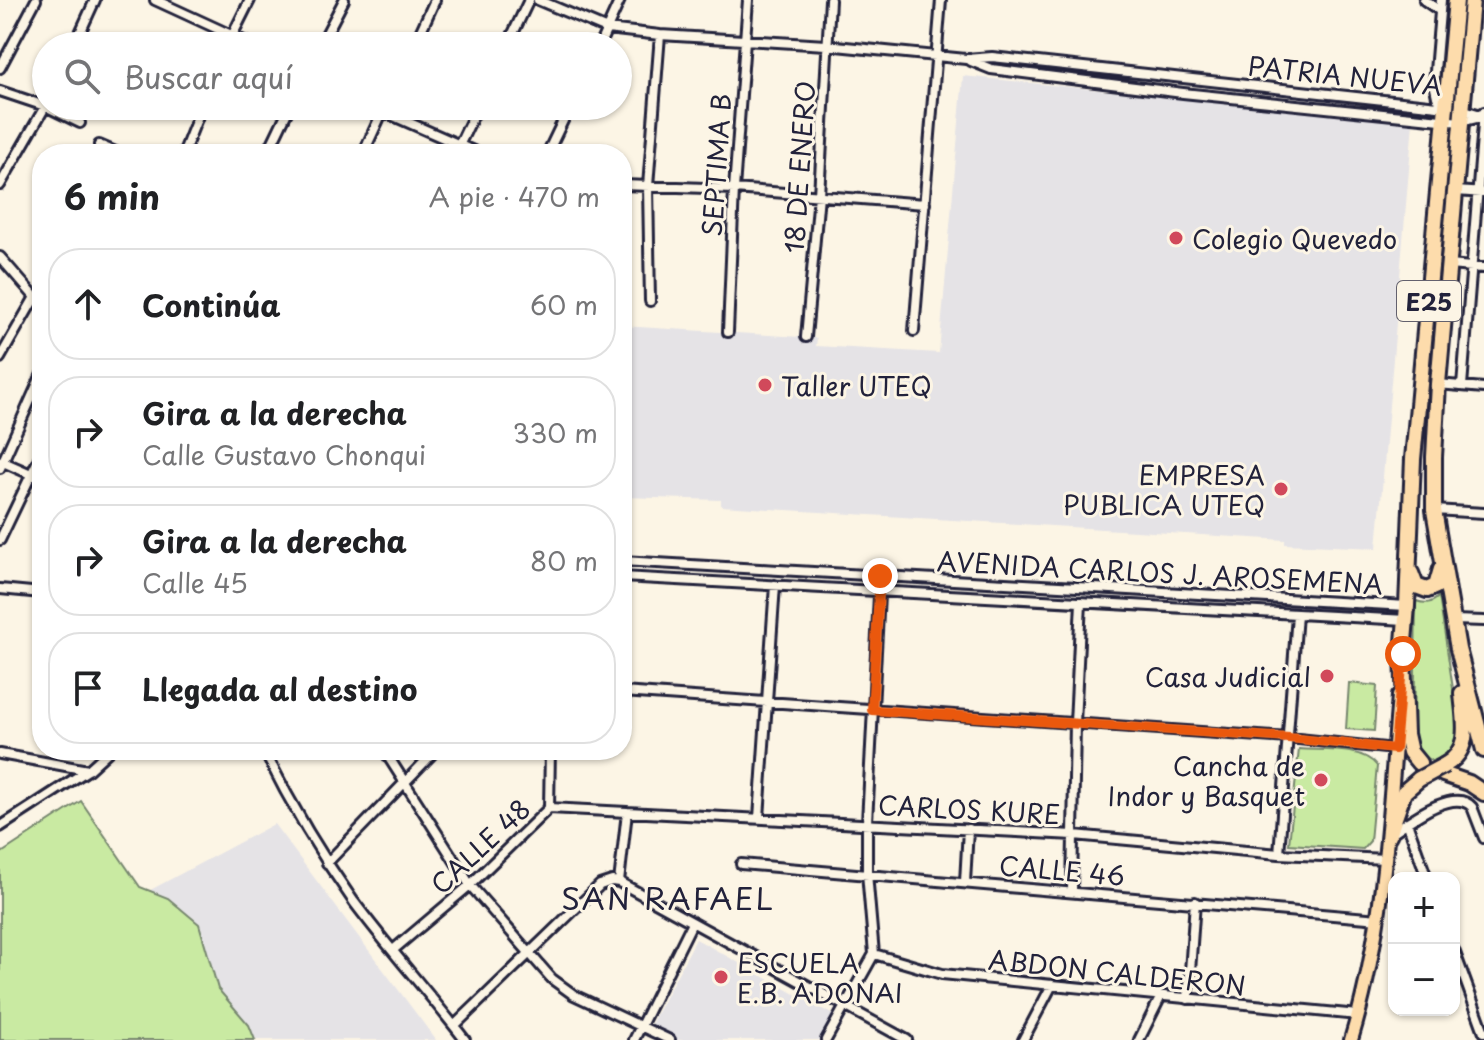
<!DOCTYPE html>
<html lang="es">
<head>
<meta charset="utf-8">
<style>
  :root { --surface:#fff; --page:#f2f2f2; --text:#202124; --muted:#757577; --line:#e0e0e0 }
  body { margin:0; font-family:"Playpen Sans",sans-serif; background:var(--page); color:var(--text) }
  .controls { position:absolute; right:24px; bottom:24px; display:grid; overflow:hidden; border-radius:16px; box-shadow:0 2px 6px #0004 }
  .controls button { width:72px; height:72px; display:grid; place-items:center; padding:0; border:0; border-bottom:2px solid var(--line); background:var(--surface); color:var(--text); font:40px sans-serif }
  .stop { position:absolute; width:24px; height:24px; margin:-18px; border:6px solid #ea580c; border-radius:50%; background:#fff }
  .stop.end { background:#ea580c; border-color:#fff; box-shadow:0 2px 8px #0008 }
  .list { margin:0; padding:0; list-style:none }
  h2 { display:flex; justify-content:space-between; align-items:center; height:104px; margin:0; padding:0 32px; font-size:34px }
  h2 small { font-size:26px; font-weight:400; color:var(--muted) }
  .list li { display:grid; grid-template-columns:52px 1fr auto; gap:24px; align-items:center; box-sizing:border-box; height:112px; margin:0 16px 16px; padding:0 16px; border:2px solid var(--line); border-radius:32px }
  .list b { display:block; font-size:30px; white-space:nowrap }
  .list p { margin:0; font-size:26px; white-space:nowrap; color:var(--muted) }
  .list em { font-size:26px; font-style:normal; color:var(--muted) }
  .icon { flex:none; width:44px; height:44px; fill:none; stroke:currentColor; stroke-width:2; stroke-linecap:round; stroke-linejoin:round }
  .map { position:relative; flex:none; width:1484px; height:1040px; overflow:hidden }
  .search { position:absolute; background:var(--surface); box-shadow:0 2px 6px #0004; left:32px; top:32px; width:600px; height:88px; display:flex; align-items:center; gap:20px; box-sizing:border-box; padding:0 28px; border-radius:44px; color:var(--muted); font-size:30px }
  .panel { position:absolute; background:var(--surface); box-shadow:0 2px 6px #0004; left:32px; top:144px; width:600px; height:616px; border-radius:32px }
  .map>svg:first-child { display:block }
</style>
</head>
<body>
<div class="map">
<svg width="1484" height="1040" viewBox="0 0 1484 1040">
  <rect width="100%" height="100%" fill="#fcf5e5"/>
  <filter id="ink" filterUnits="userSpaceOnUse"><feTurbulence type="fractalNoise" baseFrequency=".0125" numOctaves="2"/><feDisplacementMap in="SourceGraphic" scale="16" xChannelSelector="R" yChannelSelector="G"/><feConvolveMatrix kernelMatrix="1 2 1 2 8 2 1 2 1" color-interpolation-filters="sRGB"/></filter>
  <g filter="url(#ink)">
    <path fill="#e5e3e6" d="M 963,76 L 1413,122 L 1377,548 L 1285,544 L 1285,540 L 721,506 L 721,500 L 622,497 L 622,326 L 817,338 L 816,346 L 939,353 Z
      M 274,824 L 436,1040 L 209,1040 L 128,902 Z
      M 696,939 L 835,1016 L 822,1040 L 676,1040 L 650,1026 Z"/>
    <path fill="#c9eaa2" stroke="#76866e" stroke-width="2" d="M 1439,596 L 1460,735 L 1453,751 L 1435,763 L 1420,754 L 1414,736 L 1416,601 C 1425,604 1432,604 1439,596 Z
      M 1349,683 L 1377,686 L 1374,731 L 1346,729 Z
      M 1299,749 C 1322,751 1362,746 1377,766 L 1370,841 L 1363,849 L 1289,844 Z
      M 81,801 L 140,887 L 168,898 L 199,924 L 218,989 L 249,1025 L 255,1040 L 0,1040 L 0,854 Z"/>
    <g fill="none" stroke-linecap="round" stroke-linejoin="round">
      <g stroke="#22223b" stroke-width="14">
        <path id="minor" d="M 155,0 L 255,46
          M 538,0 L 607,29 L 660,35 L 826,45 L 966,59 L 992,57 L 1447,107
          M 1424,0 L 1440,11
          M 1441,0 L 1434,83 L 1437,97 L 1446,107
          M 74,46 L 95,0
          M 227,46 L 250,0
          M 320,46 L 344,0
          M 414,46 L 435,0
          M 507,46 L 529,0
          M 599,46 L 620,0
          M 971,61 L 991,69 L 1183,93 L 1460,122 L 1484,116
          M 0,68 L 36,0
          M 0,91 L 45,106 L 80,123
          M 371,106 L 480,154
          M 1461,109 L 1484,116
          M 99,145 L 120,154
          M 183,154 L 202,106
          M 267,154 L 290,106
          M 363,154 L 385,106
          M 455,154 L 478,106
          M 547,154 L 570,106
          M 0,185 L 46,105
          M 622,185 L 734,189 L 925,204
          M 1456,191 L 1484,193
          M 0,257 L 42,305
          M 1449,265 L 1484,268
          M 650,301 L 648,186 L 660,35
          M 914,331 L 941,0
          M 728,332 L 734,189 L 748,0
          M 806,337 L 819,195 L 830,0
          M 0,358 L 35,297
          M 1438,384 L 1484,388
          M 1462,386 L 1484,112
          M 1,461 L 42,479
          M 0,468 L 42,374
          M 1434,510 L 1484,513
          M 0,540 L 42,452
          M 622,561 L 1407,606
          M 622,577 L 1406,620
          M 0,589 L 42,593
          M 1453,620 L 1484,621
          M 622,692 L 1289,738 L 1395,749
          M 264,750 C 290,803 320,854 354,902 C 389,949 429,993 465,1040
          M 384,750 L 470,885 L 552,979 L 574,995 L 670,1040
          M 0,754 L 88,770
          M 549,808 L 1074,835 L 1279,854 L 1386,859
          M 759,818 L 775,585
          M 1407,822 L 1427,878
          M 0,827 L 88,770 L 110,750
          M 1390,834 C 1407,823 1454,786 1472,807 L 1484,838
          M 1279,854 L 1297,614
          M 327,863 L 436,750
          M 741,864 L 1379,919
          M 619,882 L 627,812
          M 965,882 L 968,829
          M 1072,891 L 1075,723 L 1081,602
          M 393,950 L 470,885 L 549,808 L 550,750
          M 1454,950 L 1484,1032
          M 874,954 L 942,974 L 1358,1015
          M 1188,999 L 1195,902
          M 454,1026 L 600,885 L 612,881 L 619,882 L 907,1040
          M 634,1040 L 692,923
          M 826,1040 L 874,954 L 867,873 L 867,822 L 880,576
          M 1023,1040 L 1052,985
          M 1139,1040 L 1161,996"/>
      </g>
      <g stroke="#22223b" stroke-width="18">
        <path id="primary" d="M 1351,1040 C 1385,928 1389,812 1399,696"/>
      </g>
      <g stroke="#22223b" stroke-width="20">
        <path id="trunk" d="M 1472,0 L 1438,384 L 1434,457 L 1434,510 L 1458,649 L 1484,750
          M 1411,573 L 1416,586 L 1427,590 L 1436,586 L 1441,569
          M 1419,763 L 1410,752 L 1406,734 L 1403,654 L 1407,606 L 1413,459 L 1456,0
          M 1445,765 C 1473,749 1464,720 1462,693
          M 1443,774 L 1469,783 L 1484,793
          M 1389,835 L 1404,792 L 1419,779"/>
      </g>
      <use href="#minor" stroke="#fcf5e5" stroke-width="8"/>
      <use href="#primary" stroke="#fddcac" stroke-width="12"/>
      <use href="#trunk" stroke="#fddcac" stroke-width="14"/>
      <g stroke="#22223b" stroke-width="20" stroke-linecap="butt">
        <path id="trunk-bridge" d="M 1419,779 L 1445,765"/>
      </g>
      <use href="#trunk-bridge" stroke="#fddcac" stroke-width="14"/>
    </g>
  </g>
  <g fill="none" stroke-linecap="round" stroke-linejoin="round" filter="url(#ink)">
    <path stroke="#ea580c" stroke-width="10" d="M 880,576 L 872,710 L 1289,738 L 1395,749 L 1403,654"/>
  </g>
  <g fill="#d1495b" stroke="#fcf5e5" stroke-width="3">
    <circle cx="1176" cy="238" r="8"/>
    <circle cx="765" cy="385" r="8"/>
    <circle cx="1281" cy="489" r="8"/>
    <circle cx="1327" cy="676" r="8"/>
    <circle cx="1321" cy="780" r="8"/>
    <circle cx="721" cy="977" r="8"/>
  </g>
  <g text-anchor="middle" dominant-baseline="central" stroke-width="6" stroke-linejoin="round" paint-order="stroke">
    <rect fill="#fcf5e5" stroke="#63616e" stroke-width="2" x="1397" y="281" width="64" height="40" rx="6"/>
    <g font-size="24" font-weight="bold" fill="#22223b">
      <text x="1429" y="301">E25</text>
    </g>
    <g font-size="26" fill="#22223b" stroke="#fcf5e5">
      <text transform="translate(1345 75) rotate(6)">PATRIA NUEVA</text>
      <text transform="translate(716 165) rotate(-86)">SEPTIMA B</text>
      <text transform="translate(799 167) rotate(-86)">18 DE ENERO</text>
      <text transform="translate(1160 572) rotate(3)">AVENIDA CARLOS J. AROSEMENA</text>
      <text transform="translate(969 809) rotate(3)">CARLOS KURE</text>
      <text transform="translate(480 846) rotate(-43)">CALLE 48</text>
      <text transform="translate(1062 870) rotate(5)">CALLE 46</text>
      <text transform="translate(1117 972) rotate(6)">ABDON CALDERON</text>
    </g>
    <g font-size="26" fill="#22223b" stroke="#fcf5e5" text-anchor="start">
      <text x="1192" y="238">Colegio Quevedo</text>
      <text x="781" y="385">Taller UTEQ</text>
      <text x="1265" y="474" text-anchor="end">EMPRESA<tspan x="1265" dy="30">PUBLICA UTEQ</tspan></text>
      <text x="1311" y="676" text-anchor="end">Casa Judicial</text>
      <text x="1305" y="765" text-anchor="end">Cancha de<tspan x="1305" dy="30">Indor y Basquet</tspan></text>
      <text x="737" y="962">ESCUELA<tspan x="737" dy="30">E.B. ADONAI</tspan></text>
    </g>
    <g font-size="30" letter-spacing="2" fill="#22223b" stroke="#fcf5e5">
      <text x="668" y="897">SAN RAFAEL</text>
    </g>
  </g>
</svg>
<div class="controls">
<button>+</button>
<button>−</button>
</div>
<div class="stop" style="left:1403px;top:654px"></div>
<div class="stop end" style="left:880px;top:576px"></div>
<div class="search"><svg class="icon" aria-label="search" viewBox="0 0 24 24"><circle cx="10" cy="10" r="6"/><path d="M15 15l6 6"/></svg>Buscar aquí</div>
<section class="panel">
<h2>6 min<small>A pie · 470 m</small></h2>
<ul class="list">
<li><svg class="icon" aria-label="ahead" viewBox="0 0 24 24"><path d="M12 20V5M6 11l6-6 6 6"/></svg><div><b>Continúa</b></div><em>60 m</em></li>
<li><svg class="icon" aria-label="right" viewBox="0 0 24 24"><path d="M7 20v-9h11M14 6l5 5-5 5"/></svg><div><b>Gira a la derecha</b><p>Calle Gustavo Chonqui</p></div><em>330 m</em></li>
<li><svg class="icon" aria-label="right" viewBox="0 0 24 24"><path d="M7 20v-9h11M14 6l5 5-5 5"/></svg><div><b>Gira a la derecha</b><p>Calle 45</p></div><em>80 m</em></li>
<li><svg class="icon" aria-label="arrive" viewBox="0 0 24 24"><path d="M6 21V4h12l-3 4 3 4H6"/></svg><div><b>Llegada al destino</b></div></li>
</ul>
</section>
</div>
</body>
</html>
